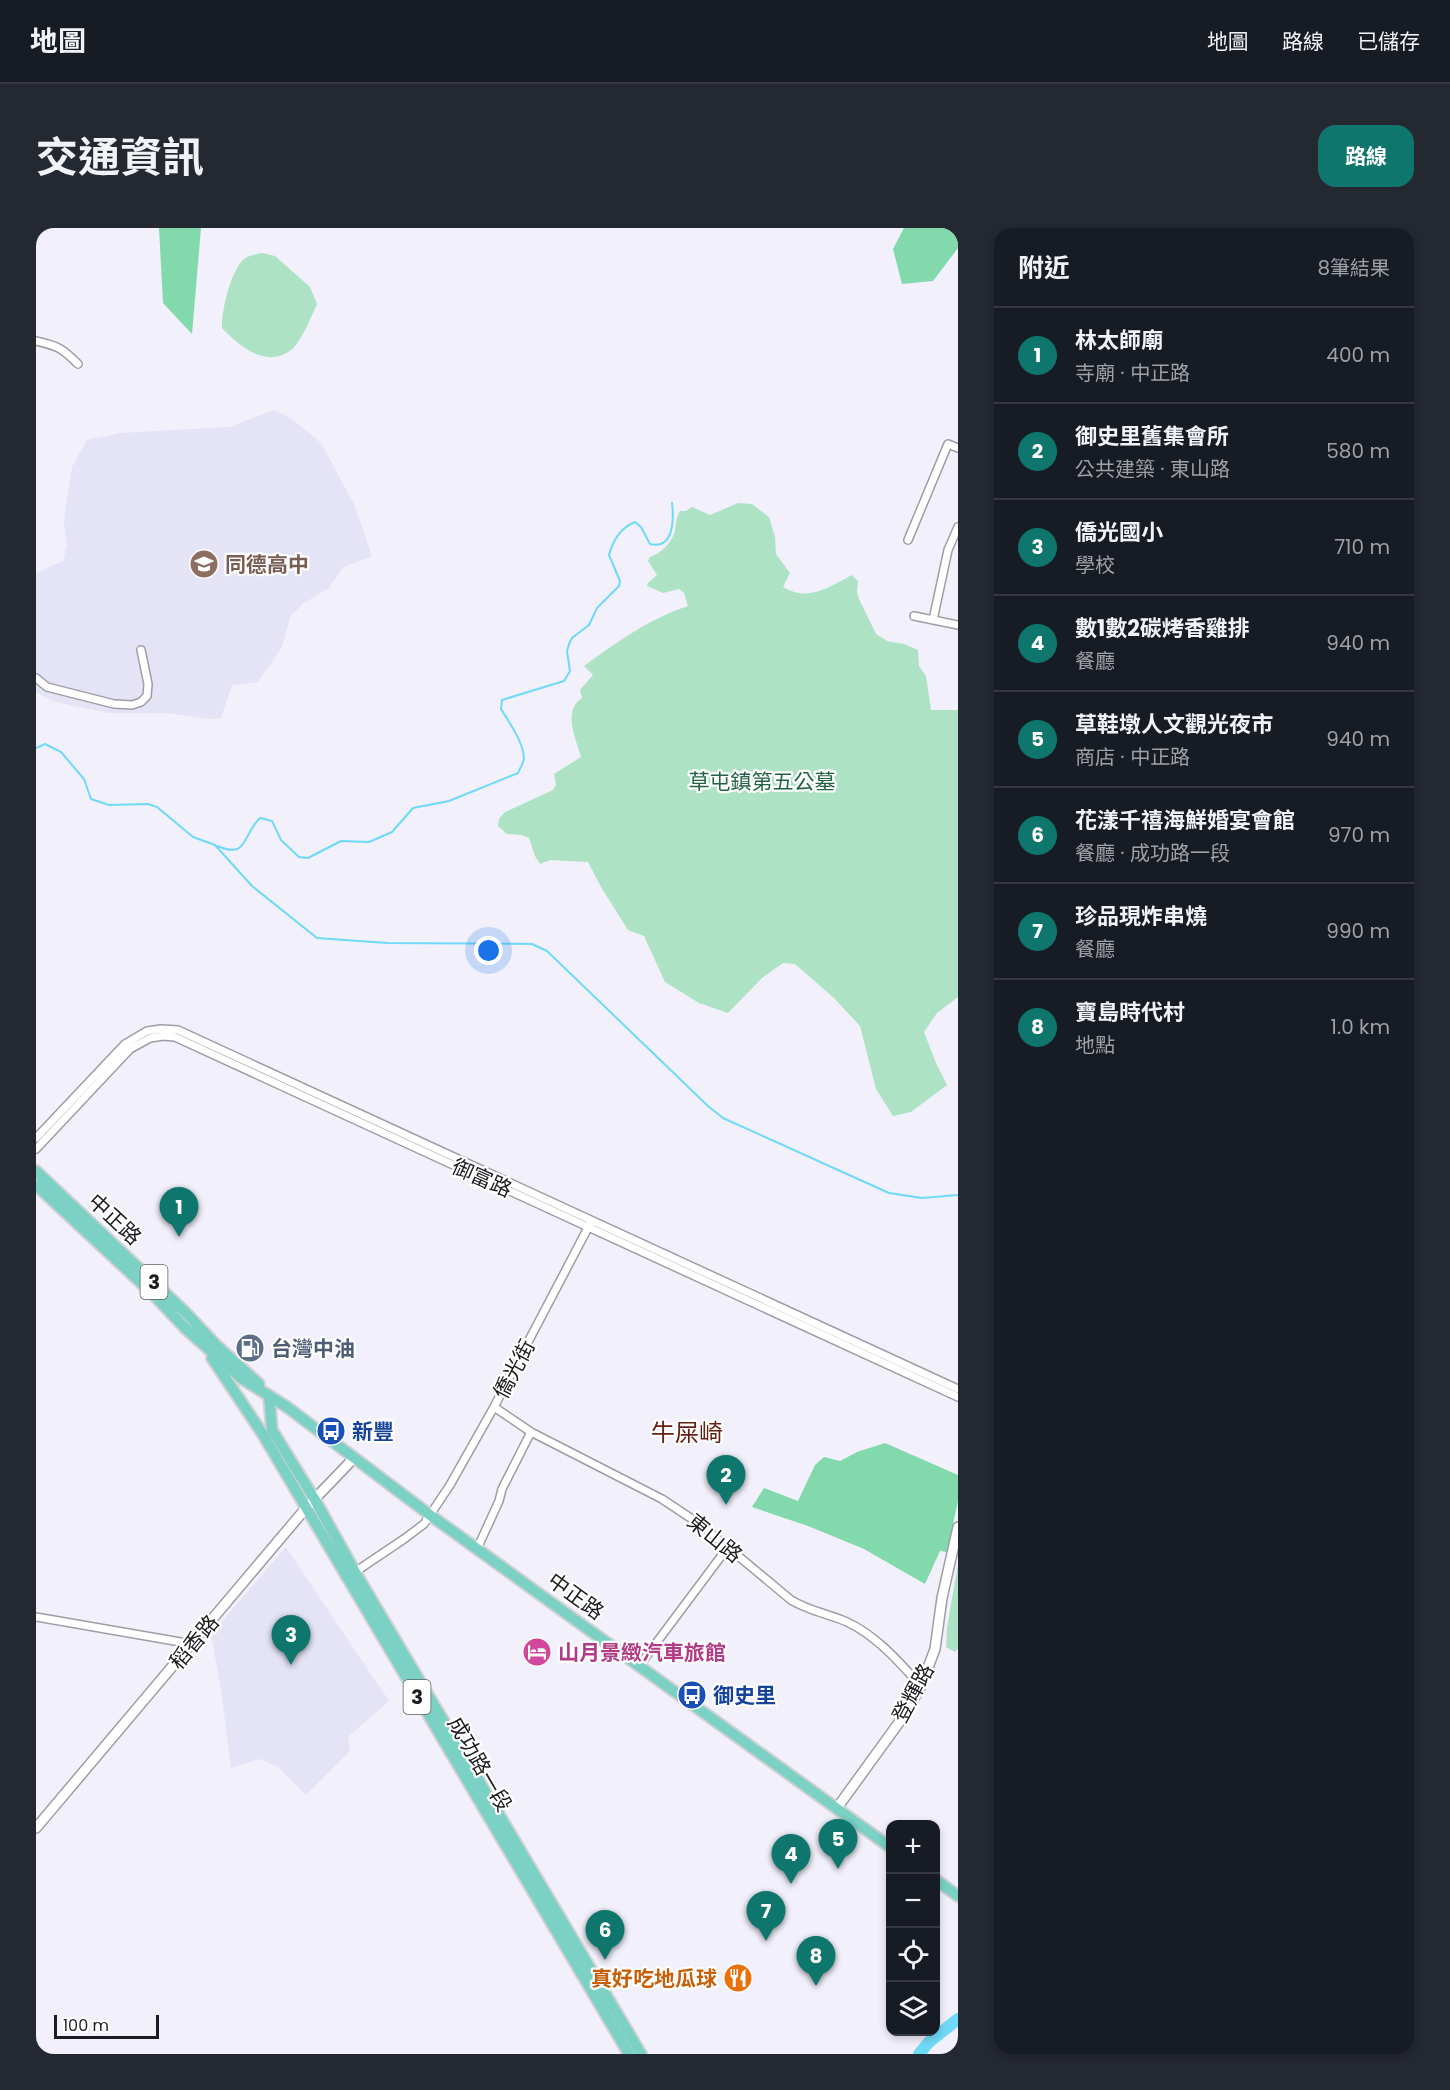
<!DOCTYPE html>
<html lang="zh-TW">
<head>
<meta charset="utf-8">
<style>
  :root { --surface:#171b24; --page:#242831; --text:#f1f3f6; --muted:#9ea1a6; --line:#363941; --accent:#0f766e }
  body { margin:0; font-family:Poppins,"Noto Sans TC",sans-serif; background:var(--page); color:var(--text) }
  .controls { position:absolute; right:18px; bottom:18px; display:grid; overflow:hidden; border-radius:12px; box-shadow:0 3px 9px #0003 }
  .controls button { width:54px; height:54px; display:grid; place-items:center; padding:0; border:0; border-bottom:2px solid var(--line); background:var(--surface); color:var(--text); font:30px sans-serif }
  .scale { position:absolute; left:18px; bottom:15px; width:105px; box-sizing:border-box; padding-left:6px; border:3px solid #1c1b1f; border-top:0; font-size:16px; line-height:21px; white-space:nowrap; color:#1c1b1f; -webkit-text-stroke:4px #fff; paint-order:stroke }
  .you { position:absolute; left:453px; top:723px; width:21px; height:21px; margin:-15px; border:4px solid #fff; border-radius:50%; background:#1a73e8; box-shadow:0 0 0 9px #1a73e833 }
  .badge { display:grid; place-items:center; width:39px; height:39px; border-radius:50%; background:var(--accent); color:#fff; font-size:20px; font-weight:700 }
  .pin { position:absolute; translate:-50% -50px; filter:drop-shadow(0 2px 3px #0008) }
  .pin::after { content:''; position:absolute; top:32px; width:21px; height:18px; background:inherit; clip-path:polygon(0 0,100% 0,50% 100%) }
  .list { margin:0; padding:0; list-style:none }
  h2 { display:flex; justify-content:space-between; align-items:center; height:78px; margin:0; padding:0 24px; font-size:26px }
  h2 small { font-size:20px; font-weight:400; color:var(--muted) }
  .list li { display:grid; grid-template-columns:39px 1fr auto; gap:18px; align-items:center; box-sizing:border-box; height:96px; padding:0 24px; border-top:2px solid var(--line) }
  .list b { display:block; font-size:22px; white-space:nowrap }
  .list p { margin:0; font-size:20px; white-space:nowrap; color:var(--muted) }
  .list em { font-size:20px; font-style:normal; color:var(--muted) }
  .icon { flex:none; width:33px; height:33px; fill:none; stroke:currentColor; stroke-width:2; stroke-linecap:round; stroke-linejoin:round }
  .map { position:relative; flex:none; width:922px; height:1826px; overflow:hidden; border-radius:18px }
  header { display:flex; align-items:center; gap:36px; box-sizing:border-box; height:84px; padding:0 30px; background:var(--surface); border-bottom:2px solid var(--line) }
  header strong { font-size:28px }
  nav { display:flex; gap:33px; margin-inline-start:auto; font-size:21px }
  .intro { display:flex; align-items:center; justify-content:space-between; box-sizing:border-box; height:144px; padding:0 36px }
  h1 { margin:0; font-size:42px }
  .button { padding:15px 27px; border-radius:18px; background:var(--accent); color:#fff; font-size:21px; font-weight:700 }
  main { display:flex; gap:36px; padding:0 36px }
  aside { flex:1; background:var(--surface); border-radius:18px; box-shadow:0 3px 9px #0003 }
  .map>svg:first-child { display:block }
</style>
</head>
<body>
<header>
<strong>地圖</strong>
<nav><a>地圖</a><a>路線</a><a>已儲存</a></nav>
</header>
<div class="intro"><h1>交通資訊</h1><a class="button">路線</a></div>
<main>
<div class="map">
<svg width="922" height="1826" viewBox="0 0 922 1826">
  <rect width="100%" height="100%" fill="#f1f0fb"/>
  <path fill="#e5e4f6" d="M 238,182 L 256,191 L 285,215 L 318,276 L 336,328 L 307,339 L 293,360 L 268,375 L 255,387 L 246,419 L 222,454 L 196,457 L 185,490 L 172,491 L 131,485 L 73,485 L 19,474 L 0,464 L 0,345 L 27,333 L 31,317 L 28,296 L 30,275 L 36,239 L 51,212 L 85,205 L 193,199 Z
    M 250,1319 L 353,1473 L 312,1509 L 314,1523 L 270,1567 L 241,1538 L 222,1531 L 195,1540 L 186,1469 L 175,1406 Z"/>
  <path fill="#aee2c5" d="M 226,25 L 239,28 L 274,59 L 281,76 C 275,89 266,113 255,122 C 230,141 203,118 186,100 C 185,84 195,42 208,31 C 212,28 221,26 226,25 Z
    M 702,275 L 716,276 L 733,289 L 739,309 L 740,326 L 754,345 L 747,359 C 773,374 791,360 816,347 L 822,353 L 821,363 L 823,371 L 840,406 L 851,413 L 868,416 L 882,422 L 883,438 L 890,448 L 895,482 L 922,482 L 922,769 L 901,785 L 888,804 L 900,835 L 911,857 L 875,884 L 857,888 L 840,861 L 824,798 L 798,770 L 759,736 L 747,735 L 726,750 L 692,785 L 663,775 L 629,754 L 608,708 L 592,702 L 565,659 L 552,634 L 514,632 L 504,636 L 499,628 L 493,610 L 486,607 L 471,606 L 462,598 L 463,591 L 469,584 L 517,562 L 520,557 L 518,546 L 545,529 C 540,511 526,483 546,470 L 544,462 L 557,447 L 548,438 C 581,414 613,391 652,378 L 648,365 L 643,361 L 627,365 L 611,358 L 612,355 L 621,347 L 612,333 L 614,329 C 624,326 634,316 638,306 C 641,298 639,290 644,283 L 650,283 L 656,279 L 674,287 Z
    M 922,1336 L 922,1421 L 919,1424 L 910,1419 L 911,1399 Z"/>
  <path fill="#82d9ab" d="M 123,0 L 165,0 L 156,106 L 127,75 Z
    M 868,0 L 922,0 L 922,20 L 897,53 L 866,56 L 857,21 Z
    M 849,1215 L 922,1247 L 922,1273 L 911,1324 L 904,1323 L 889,1356 L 828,1321 L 772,1298 L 716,1279 L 728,1260 L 762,1273 L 779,1237 L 788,1229 L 804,1233 L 821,1224 Z"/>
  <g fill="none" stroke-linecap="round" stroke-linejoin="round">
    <path stroke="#6fdaf8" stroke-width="2" d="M 0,520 L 9,516 L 25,524 L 48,551 L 55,571 L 73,577 L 112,576 L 121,579 L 157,609 L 179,617 L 216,658 L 281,710 L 351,715 L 496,716 L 511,723 L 673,879 L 687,890 L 853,965 L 886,970 L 922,967
      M 182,618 C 212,632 207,605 224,590 L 236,593 L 245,612 L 263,629 L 272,630 L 305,613 L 333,614 L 356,604 L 377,580 L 413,573 L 482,545 C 484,540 487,536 488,531 C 488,515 473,494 465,481 L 466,472 L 528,453 L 534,443 L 531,423 L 533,416 L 536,410 L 553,397 L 561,380 L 583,358 L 584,353 L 573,327 C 577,312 584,300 599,294 L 605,299 L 614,316 C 638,322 638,291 636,275"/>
    <path stroke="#6fdaf8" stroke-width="12" d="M 883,1826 L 893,1814 L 922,1791"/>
    <g stroke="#9e9da7" stroke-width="10">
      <path id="street" d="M 0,113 C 22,118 26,120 42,136
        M 872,312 L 912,216 L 922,220
        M 878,388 L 922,397
        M 897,392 L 912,322 L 922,299
        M 0,450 L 11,459 L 78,476 L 96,477 L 105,474 L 111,468 L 112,456 L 105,422
        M 0,910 L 89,816 L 111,803 L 125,801 L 142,802 L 922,1161
        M 0,921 L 94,821 L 114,810 L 127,808 L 139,809 L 922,1169
        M 458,1179 L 495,1204 L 626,1271 L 665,1297 L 755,1372 C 773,1383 793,1386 811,1394 C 841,1408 863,1434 885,1458
        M 441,1321 L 463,1273 L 466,1261 L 495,1204
        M 316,1346 L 368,1311 L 388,1296 L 414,1257 L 458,1179 L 555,994
        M 0,1389 L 156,1416
        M 603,1438 L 692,1319"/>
    </g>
    <g stroke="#9e9da7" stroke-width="12">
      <path id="secondary" d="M 801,1580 L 867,1489 L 885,1458 L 899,1421 L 906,1370 L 922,1299
        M 0,1600 L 270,1280 L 318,1230"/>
    </g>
    <g stroke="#d2d1d2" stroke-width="14">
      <path id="primary" d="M 0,943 L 149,1084 L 180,1117 L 223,1156
        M 0,957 L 116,1065 L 149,1100 L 205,1150 L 251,1179 L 394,1287 L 854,1619
        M 176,1130 L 226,1205 L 593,1826
        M 233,1168 L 236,1202 L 279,1272 L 319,1344 L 605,1826
        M 900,1652 L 922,1668"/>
    </g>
    <use href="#street" stroke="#fff" stroke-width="7"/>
    <use href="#secondary" stroke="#fff" stroke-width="9"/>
    <use href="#primary" stroke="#7ad1c4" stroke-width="10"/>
  </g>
  <defs>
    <g id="school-disc" transform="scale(1.5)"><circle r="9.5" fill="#8d6e63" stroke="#fff"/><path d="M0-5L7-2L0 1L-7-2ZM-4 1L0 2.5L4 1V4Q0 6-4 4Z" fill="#fff"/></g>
    <g id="fuel-disc" transform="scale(1.5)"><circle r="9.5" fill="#5c6f8a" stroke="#fff"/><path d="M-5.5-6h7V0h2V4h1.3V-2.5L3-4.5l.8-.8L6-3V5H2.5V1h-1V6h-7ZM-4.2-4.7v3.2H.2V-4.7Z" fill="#fff"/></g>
    <g id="bus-disc" transform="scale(1.5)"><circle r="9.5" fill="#1a4fb4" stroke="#fff"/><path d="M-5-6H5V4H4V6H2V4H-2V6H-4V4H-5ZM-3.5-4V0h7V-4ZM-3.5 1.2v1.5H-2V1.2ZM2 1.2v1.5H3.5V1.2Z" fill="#fff"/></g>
    <g id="hotel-disc" transform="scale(1.5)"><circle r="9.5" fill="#d1479c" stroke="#fff"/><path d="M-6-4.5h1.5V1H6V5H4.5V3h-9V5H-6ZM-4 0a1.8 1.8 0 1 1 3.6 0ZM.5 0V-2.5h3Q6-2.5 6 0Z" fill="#fff"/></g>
    <g id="restaurant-disc" transform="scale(1.5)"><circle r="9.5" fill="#e8710a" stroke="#fff"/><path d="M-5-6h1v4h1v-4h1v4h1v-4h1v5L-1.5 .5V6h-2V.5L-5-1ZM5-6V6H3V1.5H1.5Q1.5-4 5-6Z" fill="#fff"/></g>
  </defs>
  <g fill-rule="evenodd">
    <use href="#school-disc" x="168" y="336"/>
    <use href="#fuel-disc" x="214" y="1120"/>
    <use href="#bus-disc" x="295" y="1203"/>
    <use href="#hotel-disc" x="501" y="1424"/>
    <use href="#bus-disc" x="656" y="1467"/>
    <use href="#restaurant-disc" x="702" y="1750"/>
  </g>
  <g text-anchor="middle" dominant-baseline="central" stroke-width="4.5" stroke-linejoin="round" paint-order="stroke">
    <g fill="#fff" stroke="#605f62" stroke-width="1.5">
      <rect x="104.5" y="1037" width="27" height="34" rx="4.5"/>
      <rect x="367.5" y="1452" width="27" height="34" rx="4.5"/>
    </g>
    <g font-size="20" font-weight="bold" fill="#1c1b1f">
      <text x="118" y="1054">3</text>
      <text x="381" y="1469">3</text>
    </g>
    <g font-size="21" font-weight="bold" fill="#785e54" stroke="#fff" text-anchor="start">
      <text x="189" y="336">同德高中</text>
    </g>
    <g font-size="21" fill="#236345" stroke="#fff">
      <text x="726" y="553">草屯鎮第五公墓</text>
    </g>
    <g font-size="21" fill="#1c1b1f" stroke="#fff">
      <text transform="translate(446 950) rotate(24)">御富路</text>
      <text transform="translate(79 991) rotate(43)">中正路</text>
      <text transform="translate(478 1141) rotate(-62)">僑光街</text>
      <text transform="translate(679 1310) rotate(39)">東山路</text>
      <text transform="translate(540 1368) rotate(36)">中正路</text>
      <text transform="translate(158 1414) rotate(-50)">稻香路</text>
      <text transform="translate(877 1465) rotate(-62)">登輝路</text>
      <text transform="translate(444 1536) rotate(60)">成功路一段</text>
    </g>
    <g font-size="21" font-weight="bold" fill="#4e5e75" stroke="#fff" text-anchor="start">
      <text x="235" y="1120">台灣中油</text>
    </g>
    <g font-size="21" font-weight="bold" fill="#164399" stroke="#fff" text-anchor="start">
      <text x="316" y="1203">新豐</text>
      <text x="677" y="1467">御史里</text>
    </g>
    <g font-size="21" font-weight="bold" fill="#b23c85" stroke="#fff" text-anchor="start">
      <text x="522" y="1424">山月景緻汽車旅館</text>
    </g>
    <g font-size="21" font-weight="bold" fill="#c56008" stroke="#fff" text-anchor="end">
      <text x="681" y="1750">真好吃地瓜球</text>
    </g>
    <g font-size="24" fill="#632013" stroke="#fff">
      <text x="651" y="1204">牛屎崎</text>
    </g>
  </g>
</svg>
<div class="controls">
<button>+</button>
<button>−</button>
<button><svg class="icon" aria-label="locate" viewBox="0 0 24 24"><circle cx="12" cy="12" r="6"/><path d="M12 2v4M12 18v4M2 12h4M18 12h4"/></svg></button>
<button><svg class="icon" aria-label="layers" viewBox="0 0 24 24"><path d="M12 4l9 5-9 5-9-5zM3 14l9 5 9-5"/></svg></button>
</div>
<div class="scale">100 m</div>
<div class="you"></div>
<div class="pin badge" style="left:143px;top:1009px">1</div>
<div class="pin badge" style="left:690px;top:1277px">2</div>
<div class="pin badge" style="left:255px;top:1437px">3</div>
<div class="pin badge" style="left:755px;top:1656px">4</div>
<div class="pin badge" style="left:802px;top:1641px">5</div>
<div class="pin badge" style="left:569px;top:1732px">6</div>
<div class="pin badge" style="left:730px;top:1713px">7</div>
<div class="pin badge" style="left:780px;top:1758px">8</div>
</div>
<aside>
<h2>附近<small>8筆結果</small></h2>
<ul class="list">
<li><span class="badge">1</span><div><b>林太師廟</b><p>寺廟 · 中正路</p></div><em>400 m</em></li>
<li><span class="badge">2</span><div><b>御史里舊集會所</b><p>公共建築 · 東山路</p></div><em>580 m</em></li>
<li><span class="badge">3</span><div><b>僑光國小</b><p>學校</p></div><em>710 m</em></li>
<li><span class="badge">4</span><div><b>數1數2碳烤香雞排</b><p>餐廳</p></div><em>940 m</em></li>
<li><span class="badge">5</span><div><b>草鞋墩人文觀光夜市</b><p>商店 · 中正路</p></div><em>940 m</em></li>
<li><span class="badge">6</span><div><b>花漾千禧海鮮婚宴會館</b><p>餐廳 · 成功路一段</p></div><em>970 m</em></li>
<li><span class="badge">7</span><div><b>珍品現炸串燒</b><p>餐廳</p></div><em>990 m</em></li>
<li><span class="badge">8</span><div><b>寶島時代村</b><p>地點</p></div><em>1.0 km</em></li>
</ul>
</aside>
</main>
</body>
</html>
